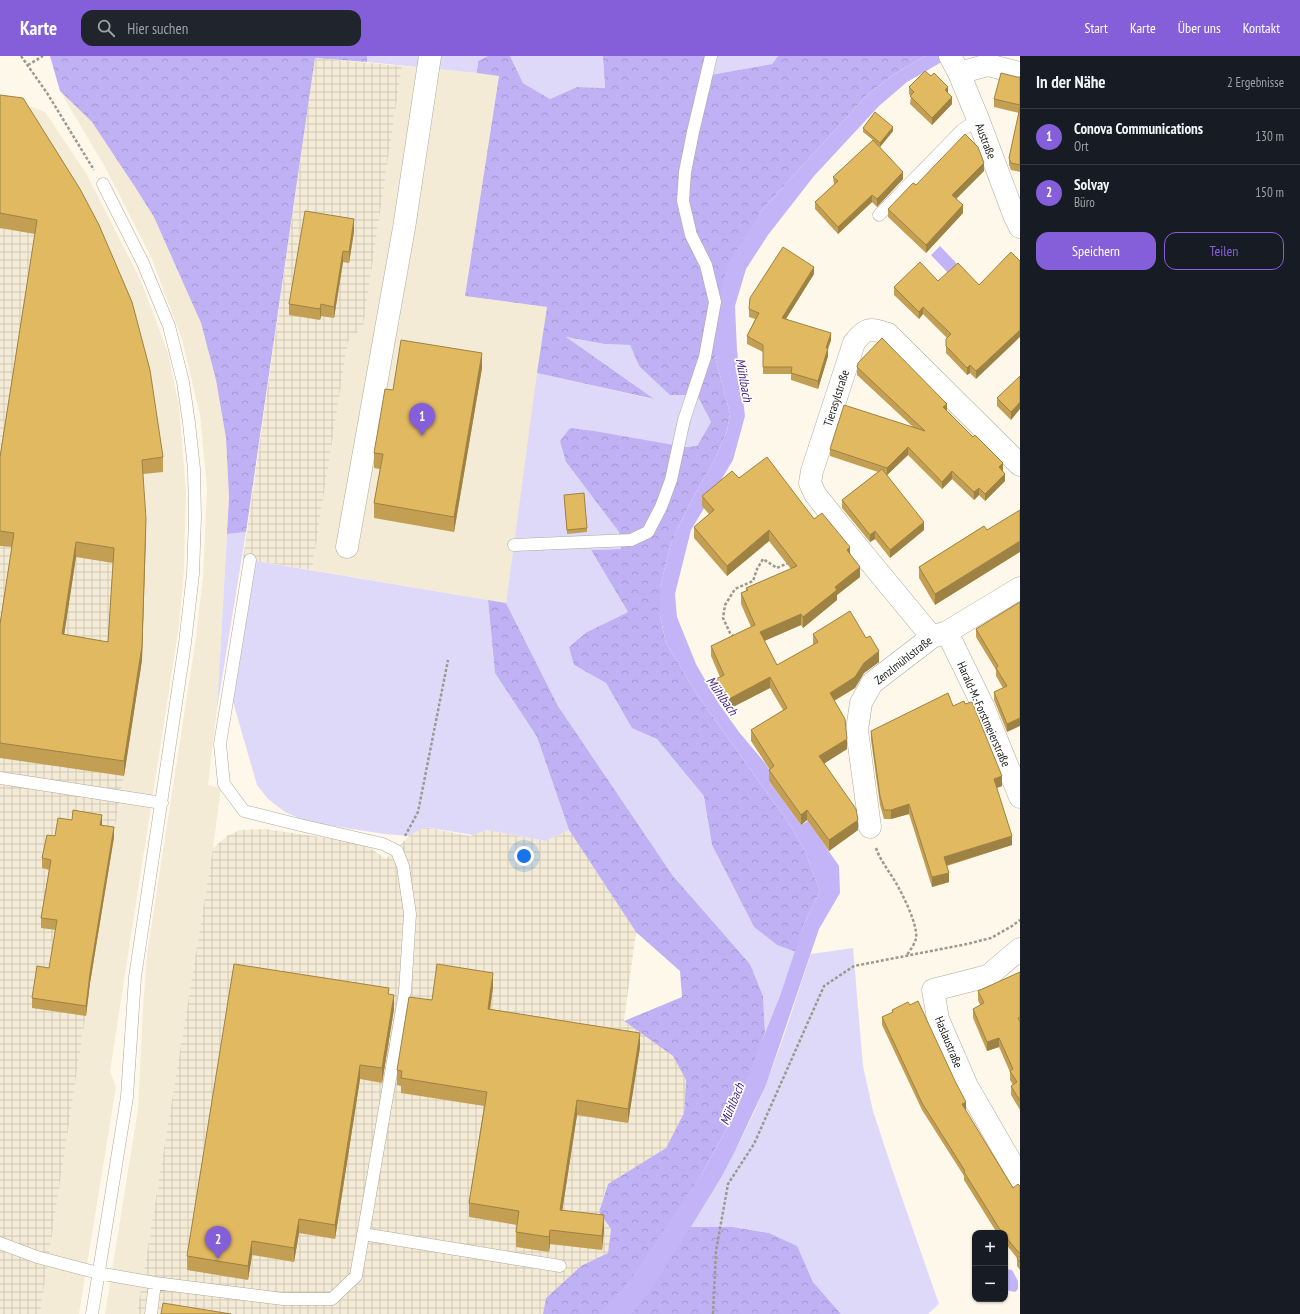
<!DOCTYPE html>
<html lang="de">
<head>
<meta charset="utf-8">
<style>
  :root { --surface:#171b24; --page:#20242c; --text:#f1f3f6; --muted:#9ea1a6; --line:#363941; --accent:#845fd9 }
  body { margin:0; font-family:"PT Sans Narrow",sans-serif; background:var(--page); color:var(--text) }
  .controls { position:absolute; right:12px; bottom:12px; display:grid; overflow:hidden; border-radius:8px; box-shadow:0 1px 3px #0004 }
  .controls button { width:36px; height:36px; display:grid; place-items:center; padding:0; border:0; border-bottom:1px solid var(--line); background:var(--surface); color:var(--text); font:20px sans-serif }
  .you { position:absolute; left:524px; top:800px; width:14px; height:14px; margin:-10px; border:3px solid #fff; border-radius:50%; background:#1a73e8; box-shadow:0 0 0 6px #1a73e833 }
  .badge { display:grid; place-items:center; width:26px; height:26px; border-radius:50%; background:var(--accent); color:#fff; font-size:13px; font-weight:700 }
  .pin { position:absolute; translate:-50% -33px; filter:drop-shadow(0 1px 2px #0008) }
  .pin::after { content:''; position:absolute; top:21px; width:14px; height:12px; background:inherit; clip-path:polygon(0 0,100% 0,50% 100%) }
  .list { margin:0; padding:0; list-style:none }
  h2 { display:flex; justify-content:space-between; align-items:center; height:52px; margin:0; padding:0 16px; font-size:17px }
  h2 small { font-size:13px; font-weight:400; color:var(--muted) }
  .list li { display:grid; grid-template-columns:26px 1fr auto; gap:12px; align-items:center; box-sizing:border-box; height:56px; padding:0 16px; border-top:1px solid var(--line) }
  .list b { display:block; font-size:15px; white-space:nowrap }
  .list p { margin:0; font-size:13px; white-space:nowrap; color:var(--muted) }
  .list em { font-size:13px; font-style:normal; color:var(--muted) }
  .actions { display:flex; gap:8px; padding:12px 16px }
  .actions a { flex:1; padding:9px 0; border:1px solid var(--accent); border-radius:12px; text-align:center; font-size:14px; color:var(--accent) }
  .actions .main { background:var(--accent); color:#fff }
  .icon { flex:none; width:22px; height:22px; fill:none; stroke:currentColor; stroke-width:2; stroke-linecap:round; stroke-linejoin:round }
  .map { position:relative; flex:none; width:1020px; height:1258px; overflow:hidden }
  header { display:flex; align-items:center; gap:24px; box-sizing:border-box; height:56px; padding:0 20px; background:var(--accent); color:#fff }
  header strong { font-size:19px }
  nav { display:flex; gap:22px; margin-inline-start:auto; font-size:14px }
  .search { width:280px; height:36px; background:var(--page); display:flex; align-items:center; gap:10px; box-sizing:border-box; padding:0 14px; border-radius:12px; color:var(--muted); font-size:15px }
  main { display:flex }
  aside { flex:1; background:var(--surface) }
  .map>svg:first-child { display:block }
</style>
</head>
<body>
<header>
<strong>Karte</strong>
<div class="search"><svg class="icon" aria-label="search" viewBox="0 0 24 24"><circle cx="10" cy="10" r="6"/><path d="M15 15l6 6"/></svg>Hier suchen</div>
<nav><a>Start</a><a>Karte</a><a>Über uns</a><a>Kontakt</a></nav>
</header>
<main>
<div class="map">
<svg width="1020" height="1258" viewBox="0 0 1020 1258">
  <defs>
    <pattern id="industrial-grid" width="8" height="8" patternUnits="userSpaceOnUse"><rect width="8" height="8" fill="#f4ebd7"/><path d="M0 4h8M4 0v8" fill="none" stroke="#d1c9b8"/></pattern>
    <pattern id="forest-crowns" width="20" height="18" patternUnits="userSpaceOnUse"><rect width="20" height="18" fill="#bfb1f3"/><path d="M2 6a3 3 0 1 1 6 0M12 15a3 3 0 1 1 6 0" fill="none" stroke="#a498d0"/></pattern>
  </defs>
  <rect width="100%" height="100%" fill="#fef8eb"/>
  <path fill="#f4ebd7" d="M 402,10 L 499,19 L 465,240 L 547,251 L 506,547 L 312,514 L 348,285 L 363,271 Z
    M 60,35 L 92,66 L 135,131 L 154,161 L 201,267 L 216,324 L 226,382 L 229,441 L 217,653 L 208,729 L 221,732 L 213,792 L 137,1258 L 105,1258 L 138,1053 L 143,952 L 147,898 L 196,582 L 203,520 L 207,432 L 200,359 L 182,283 L 151,201 L 105,111 Z
    M 32,51 L 45,56 L 86,117 L 141,225 L 168,297 L 179,350 L 186,435 L 184,514 L 179,570 L 110,1015 L 116,1031 L 79,1258 L 40,1258 L 94,904 L 142,606 L 146,478 L 23,57 Z"/>
  <path fill="url(#industrial-grid)" d="M 315,2 L 402,10 L 363,271 L 348,285 L 312,514 L 243,503 Z
    M 0,53 L 150,329 L 163,416 L 142,418 L 146,478 L 142,606 L 94,904 L 40,1258 L 0,1258 Z
    M 424,771 L 470,780 L 487,774 L 546,785 L 569,774 L 636,876 L 624,965 L 673,1000 L 686,1024 L 684,1057 L 666,1092 L 607,1129 L 599,1156 L 611,1173 L 608,1197 L 581,1210 L 546,1242 L 543,1258 L 137,1258 L 213,792 L 227,780 L 240,774 L 265,773 L 355,786 L 369,791 L 386,803 L 409,780 Z"/>
  <path fill="#dfd9f9" d="M 367,0 L 488,0 L 478,5 L 477,17 L 367,6 Z
    M 510,0 L 603,0 L 605,32 L 577,31 L 550,43 L 523,27 Z
    M 707,0 L 778,0 L 772,8 L 710,19 Z
    M 565,281 L 604,288 L 630,289 L 639,310 L 697,339 L 711,366 L 697,390 L 685,391 L 660,388 L 566,406 L 619,476 L 621,493 L 591,494 L 628,556 L 587,576 L 574,609 L 606,627 L 632,671 L 657,683 L 705,740 L 712,789 L 754,871 L 777,889 L 796,896 L 781,937 L 765,977 L 763,940 L 750,908 L 673,820 L 558,650 L 506,547 L 537,317 L 652,343 Z
    M 246,476 L 217,653 L 227,478 Z
    M 256,505 L 488,544 L 495,617 L 537,681 L 569,774 L 546,785 L 487,774 L 473,779 L 424,771 L 409,780 L 384,778 L 308,766 L 285,756 L 268,743 L 257,729 L 233,646 Z
    M 853,892 L 863,1010 L 873,1055 L 892,1113 L 939,1248 L 928,1258 L 841,1258 L 813,1226 L 796,1190 L 769,1177 L 733,1171 L 691,1171 C 719,1125 746,1079 766,1028 C 783,986 796,941 811,898 Z"/>
  <path fill="url(#forest-crowns)" d="M 50,0 L 367,0 L 367,6 L 315,2 L 246,476 L 227,478 L 229,441 L 226,382 L 216,324 L 201,267 L 154,161 L 135,131 L 92,66 L 60,35 Z
    M 488,0 L 510,0 L 523,27 L 550,43 L 577,31 L 605,32 L 603,0 L 707,0 L 710,19 L 772,8 L 778,0 L 925,0 L 894,18 L 866,40 L 760,156 L 715,300 L 730,358 L 727,375 L 713,407 L 692,443 L 671,487 L 660,531 L 660,560 L 666,587 L 698,640 L 792,772 L 805,795 L 820,835 L 804,868 L 796,896 L 777,889 L 754,871 L 712,789 L 704,740 L 657,683 L 632,672 L 606,627 L 574,609 L 569,591 L 587,576 L 628,556 L 591,494 L 621,493 L 619,476 L 566,406 L 560,385 L 570,372 L 594,375 L 685,391 L 697,390 L 711,366 L 697,339 L 670,339 L 639,310 L 630,289 L 604,288 L 566,281 L 654,343 L 537,317 L 547,251 L 465,240 L 499,20 L 477,17 L 478,5 Z
    M 488,544 L 506,547 L 558,650 L 673,820 L 750,908 L 763,940 L 765,977 L 748,1023 L 728,1070 L 705,1112 L 673,1162 L 691,1171 L 733,1171 L 769,1177 L 797,1190 L 813,1226 L 841,1258 L 543,1258 L 546,1242 L 581,1210 L 608,1197 L 611,1173 L 599,1156 L 608,1128 L 666,1092 L 684,1057 L 686,1024 L 673,1000 L 624,965 L 682,941 L 680,915 L 636,876 L 569,774 L 537,681 L 495,617 Z"/>
  <path fill="#c3b4f7" d="M 925,0 L 952,0 L 907,26 L 879,50 L 814,120 L 768,179 L 746,213 L 735,250 L 737,294 L 745,360 L 733,404 L 691,474 L 675,538 L 677,561 L 696,608 L 719,648 L 739,676 L 765,707 L 774,721 L 769,725 L 801,769 L 808,765 L 839,810 L 840,837 L 819,873 L 766,1029 L 736,1093 L 722,1120 L 691,1171 L 644,1244 L 631,1258 L 598,1258 L 629,1225 L 705,1112 L 728,1070 L 781,937 L 804,868 L 820,835 L 805,795 L 792,772 L 698,640 L 666,587 L 660,560 L 660,531 L 671,487 L 692,443 L 713,407 L 727,375 L 730,358 L 715,300 L 714,260 L 728,208 L 760,156 L 866,40 L 894,18 Z
    M 940,190 L 958,209 L 949,218 L 931,199 Z
    M 1005,1213 L 1012,1214 L 1018,1225 L 1018,1233 L 1015,1236 L 1005,1234 Z"/>
  <g fill="none" stroke-linecap="round" stroke-linejoin="round">
    <g stroke="#afa99d" stroke-width="13">
      <path id="lane" d="M 879,159 L 962,74 L 978,63
        M 514,489 L 631,484 L 648,476 L 661,451 L 671,424 L 684,364 L 705,301 L 715,246 L 706,209 L 691,179 L 683,145 L 685,116 L 693,76 L 711,0
        M 0,722 L 162,747
        M 363,1178 L 560,1210
        M 0,1187 L 37,1201 L 98,1217 L 155,1227 L 283,1243 L 332,1243 L 356,1220 L 405,936 L 410,858 L 403,810 L 397,795 L 383,788 L 300,769 L 244,755 L 224,728 L 220,688 L 250,504
        M 92,1258 L 127,1041 L 135,921 L 185,587 L 193,518 L 195,461 L 194,413 L 189,367 L 183,326 L 169,270 L 143,207 L 103,128
        M 151,1258 L 155,1227"/>
    </g>
    <g stroke="#afa99d" stroke-width="23">
      <path id="street" d="M 950,0 L 959,17 L 978,63 L 1014,159 L 1020,171
        M 959,17 L 988,9 L 1020,17
        M 347,491 L 404,172 L 430,0
        M 947,576 L 983,650 L 1020,741
        M 932,581 L 837,466 L 815,438 L 810,427 L 812,415 L 854,287 C 866,271 870,272 888,278 L 1020,409
        M 870,771 L 857,674 L 861,647 L 872,627 L 932,581 L 947,576 L 1020,532
        M 1020,893 L 988,920 L 933,934 L 938,963 L 967,1030 L 1020,1122"/>
    </g>
    <path stroke="#9d9990" stroke-width="2.5" stroke-dasharray="3 2" stroke-linecap="butt" d="M 21,0 L 47,37 L 94,114
      M 28,9 L 43,0
      M 734,581 L 730,577 L 723,562 L 725,549 L 735,533 L 753,525 L 757,513 L 763,503 L 777,512 L 788,507
      M 405,780 L 418,756 L 448,604
      M 876,792 C 880,804 889,815 896,827 C 903,839 918,869 916,882 C 915,888 910,894 907,899
      M 713,1258 L 716,1195 L 728,1128 L 754,1088 L 824,930 L 854,910 L 967,888 L 991,882 L 1012,870 L 1020,864"/>
    <use href="#lane" stroke="#fff" stroke-width="12"/>
    <use href="#street" stroke="#fff" stroke-width="22"/>
  </g>
  <path fill="#c29f53" fill-rule="evenodd" d="M 1017,21 L 1020,21 L 1020,116 L 1011,114 L 1009,109 L 1009,102 L 1019,57 L 994,51 L 994,43 Z
    M 909,31 L 948,37 L 952,48 L 932,69 L 910,48 L 911,40 L 909,38 Z
    M 0,39 L 163,401 L 163,416 L 143,418 L 146,478 L 142,604 L 124,720 L 0,702 L 0,568 L 12,491 L 0,490 L 0,401 L 35,178 L 0,172 ZM 76,501 L 113,507 L 108,586 L 64,578 Z
    M 863,72 L 893,75 L 880,91 L 878,89 L 903,123 L 877,151 L 872,146 L 838,178 L 815,153 L 815,146 L 834,129 L 833,121 L 873,84 L 863,76 Z
    M 984,115 L 956,143 L 963,157 L 926,197 L 888,161 L 888,153 L 916,129 Z
    M 354,175 L 349,207 L 343,206 L 334,262 L 321,260 L 320,264 L 289,259 L 289,248 Z
    M 814,218 L 786,263 L 831,284 L 828,292 L 828,300 L 818,333 L 791,324 L 791,318 L 763,318 L 763,296 L 747,288 L 747,280 L 755,263 L 749,261 L 749,253 Z
    M 938,225 L 979,229 L 976,323 L 970,317 L 967,319 L 946,297 L 946,283 L 947,282 L 923,258 L 919,263 L 894,239 L 894,231 Z
    M 857,311 L 947,355 L 1003,414 L 1003,415 L 1005,425 L 985,445 L 979,439 L 974,444 L 952,423 L 942,433 L 908,399 L 887,419 L 924,474 L 890,502 L 875,483 L 870,486 L 842,452 L 842,444 L 878,416 L 830,400 L 830,393 L 913,371 L 857,319 Z
    M 482,312 L 454,476 L 374,462 L 374,447 L 380,413 L 374,412 L 374,397 L 393,334 Z
    M 1020,320 L 1011,364 L 997,350 L 997,342 Z
    M 739,422 L 814,463 L 850,498 L 860,521 L 837,539 L 837,544 L 803,572 L 801,569 L 764,585 L 777,609 L 813,589 L 813,578 L 879,606 L 864,617 L 855,632 L 834,645 L 847,693 L 824,707 L 858,774 L 829,795 L 807,764 L 801,769 L 769,725 L 769,714 L 770,714 L 751,685 L 751,674 L 783,654 L 770,632 L 727,654 L 716,634 L 716,623 L 720,621 L 711,600 L 711,590 L 751,571 L 741,548 L 741,537 L 746,535 L 746,532 L 791,513 L 769,485 L 727,520 L 694,482 L 694,471 L 709,458 L 702,450 L 702,440 Z
    M 564,439 L 587,472 L 587,476 L 567,478 Z
    M 984,470 L 935,549 L 919,522 L 919,511 Z
    M 1020,546 L 1007,676 L 994,644 L 994,636 L 1003,632 L 996,620 L 996,614 L 976,581 L 976,573 Z
    M 953,650 L 1002,730 L 996,732 L 1012,789 L 947,810 L 949,826 L 932,831 L 909,758 L 891,763 L 884,763 L 880,749 L 871,684 L 871,675 Z
    M 102,769 L 114,781 L 90,927 L 86,960 L 32,952 L 32,942 L 49,912 L 56,874 L 41,872 L 41,862 L 49,814 L 42,812 L 42,802 L 55,780 Z
    M 1020,916 L 1020,1054 L 1011,1039 L 1011,1030 L 1013,1029 L 1010,1024 L 1010,1016 L 999,991 L 987,995 L 973,962 L 973,953 L 980,949 L 978,944 L 978,935 Z
    M 493,931 L 490,953 L 640,991 L 628,1067 L 577,1059 L 562,1155 L 604,1174 L 602,1194 L 550,1188 L 549,1196 L 516,1191 L 516,1176 L 517,1169 L 469,1161 L 469,1147 L 484,1050 L 401,1037 L 401,1030 L 397,1029 L 397,1014 L 432,944 Z
    M 389,938 L 394,953 L 382,1027 L 360,1023 L 335,1183 L 299,1177 L 294,1206 L 252,1199 L 248,1224 L 187,1214 L 187,1200 Z
    M 892,954 L 966,1053 L 965,1054 L 1013,1132 L 1020,1130 L 1020,1214 L 1017,1210 L 1017,1202 L 1005,1187 L 1005,1177 L 997,1177 L 964,1124 L 964,1120 L 922,1054 L 882,969 L 882,961 L 892,957 Z"/>
  <path fill="#9e8243" d="M 948,31 L 948,38 L 945,34 Z
    M 952,41 L 952,48 L 932,69 L 932,62 Z
    M 893,71 L 893,75 L 880,91 L 880,87 Z
    M 984,107 L 984,115 L 952,147 L 952,139 Z
    M 903,116 L 903,123 L 877,151 L 877,143 Z
    M 872,139 L 872,146 L 838,178 L 838,171 Z
    M 963,149 L 963,157 L 926,197 L 926,189 Z
    M 354,163 L 354,175 L 349,207 L 349,196 Z
    M 343,195 L 343,206 L 334,262 L 334,251 Z
    M 814,211 L 814,218 L 782,269 L 782,262 Z
    M 321,248 L 321,260 L 320,264 L 320,253 Z
    M 923,251 L 923,258 L 919,263 L 919,256 Z
    M 1020,274 L 1020,281 L 976,323 L 976,315 Z
    M 831,277 L 831,284 L 826,299 L 826,292 Z
    M 828,292 L 828,300 L 818,333 L 818,325 Z
    M 482,297 L 482,312 L 454,476 L 454,461 Z
    M 970,309 L 970,317 L 967,319 L 967,312 Z
    M 1020,346 L 1020,353 L 1011,364 L 1011,356 Z
    M 947,348 L 947,355 L 943,351 Z
    M 908,391 L 908,399 L 887,419 L 887,412 Z
    M 1003,407 L 1003,414 L 999,419 L 999,411 Z
    M 952,415 L 952,423 L 942,433 L 942,426 Z
    M 1005,418 L 1005,425 L 985,445 L 985,438 Z
    M 979,432 L 979,439 L 974,444 L 974,436 Z
    M 146,463 L 142,604 L 124,720 L 124,705 Z
    M 924,466 L 924,474 L 890,502 L 890,494 Z
    M 769,474 L 769,485 L 727,520 L 727,510 Z
    M 875,475 L 875,483 L 870,486 L 870,479 Z
    M 1020,485 L 1020,496 L 935,549 L 935,538 Z
    M 76,486 L 76,501 L 62,593 L 62,578 Z
    M 850,491 L 850,501 L 847,494 Z
    M 860,511 L 860,521 L 837,539 L 837,544 L 803,572 L 803,561 L 835,531 Z
    M 801,558 L 801,569 L 760,587 L 760,576 Z
    M 879,595 L 879,606 L 864,617 L 855,632 L 830,647 L 830,637 L 864,607 Z
    M 770,621 L 770,632 L 727,654 L 727,644 Z
    M 1020,662 L 1020,670 L 1007,676 L 1007,668 Z
    M 847,683 L 847,693 L 819,711 L 819,700 Z
    M 1002,720 L 1002,730 L 994,733 L 994,723 Z
    M 909,748 L 909,758 L 891,763 L 891,754 Z
    M 807,754 L 807,764 L 801,769 L 801,759 Z
    M 102,759 L 102,769 L 100,769 Z
    M 858,764 L 858,774 L 829,795 L 829,784 Z
    M 114,771 L 114,781 L 90,927 L 86,960 L 86,950 L 90,917 Z
    M 1012,780 L 1012,789 L 944,810 L 944,801 Z
    M 949,817 L 949,826 L 932,831 L 932,821 Z
    M 493,917 L 493,931 L 488,968 L 488,953 Z
    M 394,939 L 394,953 L 382,1027 L 382,1012 Z
    M 640,977 L 640,991 L 628,1067 L 628,1053 Z
    M 999,982 L 999,991 L 987,995 L 987,986 Z
    M 360,1009 L 360,1023 L 335,1183 L 335,1169 Z
    M 577,1044 L 577,1059 L 560,1169 L 560,1154 Z
    M 966,1046 L 966,1053 L 962,1056 L 962,1048 Z
    M 604,1159 L 604,1174 L 602,1194 L 602,1180 Z
    M 299,1163 L 299,1177 L 294,1206 L 294,1192 Z
    M 550,1174 L 550,1188 L 549,1196 L 549,1181 Z
    M 252,1185 L 252,1199 L 248,1224 L 248,1210 Z"/>
  <path fill="#e1b960" stroke="#9e8243" fill-rule="evenodd" d="M 925,15 L 931,20 L 934,17 L 948,31 L 945,34 L 952,41 L 932,62 L 910,40 L 914,36 L 909,31 Z
    M 1001,17 L 1017,21 L 1020,21 L 1020,49 L 994,43 Z
    M 0,39 L 23,42 L 80,133 L 99,169 L 132,246 L 150,314 L 163,401 L 142,404 L 146,463 L 142,590 L 124,705 L 0,687 L 0,568 L 14,477 L 0,475 L 0,401 L 37,164 L 0,157 ZM 76,486 L 114,492 L 108,586 L 62,578 Z
    M 1020,51 L 1020,109 L 1011,107 L 1009,102 Z
    M 875,56 L 893,71 L 880,87 L 863,72 Z
    M 965,78 L 978,91 L 984,107 L 952,139 L 963,149 L 926,189 L 888,153 L 913,127 L 916,129 Z
    M 873,84 L 903,116 L 877,143 L 872,139 L 838,171 L 815,146 L 838,125 L 833,121 Z
    M 305,155 L 354,163 L 349,196 L 343,195 L 334,251 L 321,248 L 320,253 L 289,248 Z
    M 783,191 L 814,211 L 782,262 L 831,277 L 826,292 L 828,292 L 818,325 L 791,317 L 792,311 L 763,311 L 763,289 L 747,280 L 759,257 L 749,253 L 750,242 Z
    M 1011,196 L 1020,205 L 1020,274 L 976,315 L 970,309 L 967,312 L 946,290 L 946,283 L 951,278 L 923,251 L 919,256 L 894,231 L 920,206 L 938,225 L 958,207 L 979,229 Z
    M 882,282 L 947,348 L 943,351 L 973,381 L 975,379 L 1003,407 L 999,411 L 1005,418 L 985,438 L 979,432 L 974,436 L 952,415 L 942,426 L 908,391 L 887,412 L 830,393 L 844,349 L 925,375 L 857,311 L 858,307 Z
    M 401,284 L 482,297 L 454,461 L 374,447 L 383,398 L 374,397 L 385,333 L 393,334 Z
    M 1020,320 L 1020,346 L 1011,356 L 997,342 Z
    M 767,401 L 814,463 L 822,457 L 850,491 L 847,494 L 860,511 L 835,531 L 837,534 L 803,561 L 801,558 L 760,576 L 777,609 L 818,586 L 813,578 L 850,555 L 866,582 L 870,580 L 879,595 L 864,607 L 855,621 L 830,637 L 845,663 L 847,683 L 819,700 L 856,753 L 858,764 L 829,784 L 807,754 L 801,759 L 769,714 L 774,710 L 751,674 L 787,652 L 770,621 L 727,644 L 716,623 L 724,619 L 711,590 L 755,569 L 741,537 L 748,534 L 746,532 L 797,510 L 769,474 L 727,510 L 694,471 L 714,454 L 702,440 L 732,415 L 739,422 Z
    M 882,413 L 924,466 L 890,494 L 875,475 L 870,479 L 842,444 Z
    M 584,437 L 587,472 L 567,474 L 564,439 Z
    M 1020,454 L 1020,485 L 935,538 L 919,511 L 984,470 L 987,474 Z
    M 1020,546 L 1020,662 L 1007,668 L 994,636 L 1007,630 L 996,612 L 998,610 L 976,573 Z
    M 948,637 L 953,650 L 964,645 L 965,648 L 972,646 L 1002,720 L 994,723 L 1012,780 L 944,801 L 949,817 L 932,821 L 909,748 L 891,754 L 884,754 L 880,740 L 871,675 Z
    M 73,754 L 102,759 L 100,769 L 114,771 L 90,917 L 86,950 L 32,942 L 37,910 L 49,912 L 57,864 L 41,862 L 51,804 L 42,802 L 47,779 L 55,780 L 58,762 L 72,764 Z
    M 234,908 L 389,932 L 388,938 L 394,939 L 382,1012 L 360,1009 L 335,1169 L 299,1163 L 294,1192 L 252,1185 L 248,1210 L 187,1200 Z
    M 437,908 L 493,917 L 488,953 L 640,977 L 628,1053 L 577,1044 L 560,1154 L 604,1159 L 602,1180 L 550,1174 L 549,1181 L 516,1176 L 519,1155 L 469,1147 L 487,1036 L 401,1022 L 402,1015 L 397,1014 L 409,941 L 432,944 Z
    M 1020,916 L 1020,961 L 1018,962 L 1020,966 L 1020,1045 L 1011,1030 L 1017,1026 L 1010,1015 L 1013,1013 L 999,982 L 987,986 L 973,953 L 984,947 L 978,935 Z
    M 918,945 L 956,1027 L 966,1046 L 962,1048 L 1013,1132 L 1018,1128 L 1020,1130 L 1020,1198 L 1005,1180 L 1005,1177 L 1003,1177 L 999,1172 L 964,1116 L 965,1115 L 922,1047 L 882,961 L 893,956 L 892,954 L 908,946 L 910,949 Z
    M 1020,1200 L 1020,1206 L 1017,1202 Z
    M 163,1247 L 231,1258 L 161,1258 Z"/>
  <g text-anchor="middle" dominant-baseline="central" stroke-width="3.5" stroke-linejoin="round" paint-order="stroke">
    <g font-size="12" fill="#1c1a16" stroke="#fff">
      <text transform="translate(986 85) rotate(69)">Austraße</text>
      <text transform="translate(836 342) rotate(-72)">Tierasylstraße</text>
      <text transform="translate(903 604) rotate(-38)">Zenzlmühlstraße</text>
      <text transform="translate(984 658) rotate(66)">Harald-M.-Forstmeierstraße</text>
      <text transform="translate(949 986) rotate(68)">Haslaustraße</text>
    </g>
    <g font-size="13" font-style="italic" fill="#492885" stroke="#fff">
      <text transform="translate(744 324) rotate(80)">Mühlbach</text>
      <text transform="translate(722 640) rotate(55)">Mühlbach</text>
      <text transform="translate(732 1048) rotate(-68)">Mühlbach</text>
    </g>
  </g>
</svg>
<div class="controls">
<button>+</button>
<button>−</button>
</div>
<div class="you"></div>
<div class="pin badge" style="left:422px;top:380px">1</div>
<div class="pin badge" style="left:218px;top:1203px">2</div>
</div>
<aside>
<h2>In der Nähe<small>2 Ergebnisse</small></h2>
<ul class="list">
<li><span class="badge">1</span><div><b>Conova Communications</b><p>Ort</p></div><em>130 m</em></li>
<li><span class="badge">2</span><div><b>Solvay</b><p>Büro</p></div><em>150 m</em></li>
</ul>
<div class="actions"><a class="main">Speichern</a><a>Teilen</a></div>
</aside>
</main>
</body>
</html>
